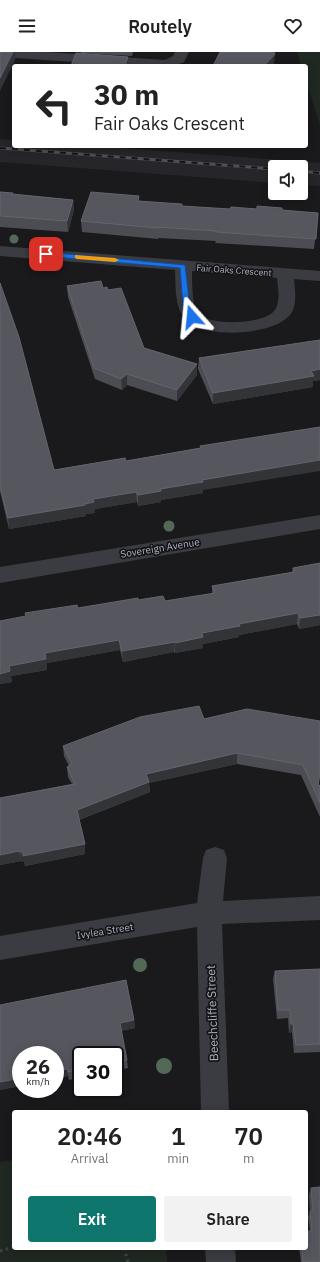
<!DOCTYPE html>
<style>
:root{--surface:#fff;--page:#f2f2f2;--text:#222;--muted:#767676;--accent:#0f766e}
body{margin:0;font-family:"IBM Plex Sans",sans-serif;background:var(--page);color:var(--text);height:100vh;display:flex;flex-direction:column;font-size:15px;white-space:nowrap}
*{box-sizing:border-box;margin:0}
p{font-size:13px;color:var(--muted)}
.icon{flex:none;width:22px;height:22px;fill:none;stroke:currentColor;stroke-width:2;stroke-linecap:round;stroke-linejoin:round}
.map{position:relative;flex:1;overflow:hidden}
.sheet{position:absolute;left:12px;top:1058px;width:296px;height:140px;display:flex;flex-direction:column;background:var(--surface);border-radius:4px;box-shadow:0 2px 10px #0003}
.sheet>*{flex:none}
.guide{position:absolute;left:12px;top:12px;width:296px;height:84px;border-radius:4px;box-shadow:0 2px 10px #0003;background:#fff;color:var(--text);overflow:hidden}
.controls{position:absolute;left:268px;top:108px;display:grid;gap:8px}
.controls a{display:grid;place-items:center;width:40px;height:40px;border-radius:4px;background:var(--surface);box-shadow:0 2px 10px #0003;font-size:20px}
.speed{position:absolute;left:12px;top:994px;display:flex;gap:8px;font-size:20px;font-weight:700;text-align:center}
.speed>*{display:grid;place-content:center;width:52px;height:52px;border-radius:50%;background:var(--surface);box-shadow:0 2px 10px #0003;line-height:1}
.speed small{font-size:10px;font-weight:400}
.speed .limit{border:2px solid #111;border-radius:6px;background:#fff;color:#111}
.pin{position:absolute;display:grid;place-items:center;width:34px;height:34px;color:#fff;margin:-17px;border-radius:8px;box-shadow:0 2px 6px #0006}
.me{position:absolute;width:44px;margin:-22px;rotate:342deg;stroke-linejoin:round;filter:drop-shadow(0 0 3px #0008)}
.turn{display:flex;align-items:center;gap:14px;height:84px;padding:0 16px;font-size:18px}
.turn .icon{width:52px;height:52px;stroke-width:2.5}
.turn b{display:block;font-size:28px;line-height:34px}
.eta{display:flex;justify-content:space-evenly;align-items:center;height:68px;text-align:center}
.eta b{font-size:24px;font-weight:600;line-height:28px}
.primary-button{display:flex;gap:8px;margin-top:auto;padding:8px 16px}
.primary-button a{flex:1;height:46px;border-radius:4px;background:var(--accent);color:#fff;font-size:16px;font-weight:600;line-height:46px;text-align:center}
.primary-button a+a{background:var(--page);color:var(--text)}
header{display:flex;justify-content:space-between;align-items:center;height:52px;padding:0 16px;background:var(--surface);font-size:18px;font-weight:600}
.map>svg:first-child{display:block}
.built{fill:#26262a}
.green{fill:#1f2821}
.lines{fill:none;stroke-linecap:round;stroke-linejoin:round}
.path{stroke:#414349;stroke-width:3;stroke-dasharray:2.5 3.5;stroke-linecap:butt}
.minor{fill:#3b3c42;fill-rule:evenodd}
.rail-casing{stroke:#4e5057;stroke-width:3}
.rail{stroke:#151518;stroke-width:2;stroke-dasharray:6;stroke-linecap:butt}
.tree{fill:#536856}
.wall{fill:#4b4d52}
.shaded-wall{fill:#333438}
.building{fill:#56575e;stroke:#63656c}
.route{fill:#1a73e8;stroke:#114b97}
.slow{fill:#f59e0b}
.labels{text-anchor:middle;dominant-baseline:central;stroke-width:3.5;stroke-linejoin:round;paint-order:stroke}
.far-street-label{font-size:9px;fill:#acb1bd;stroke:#151518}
.street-label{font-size:10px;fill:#acb1bd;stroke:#151518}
.near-street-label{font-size:12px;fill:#acb1bd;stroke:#151518}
</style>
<header><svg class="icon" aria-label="menu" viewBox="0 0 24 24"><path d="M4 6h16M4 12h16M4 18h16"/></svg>Routely<svg class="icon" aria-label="heart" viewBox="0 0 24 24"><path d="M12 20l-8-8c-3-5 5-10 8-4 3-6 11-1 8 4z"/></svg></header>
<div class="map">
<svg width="320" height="1210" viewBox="0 0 320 1210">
<rect width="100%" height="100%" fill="#1a1a1d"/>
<path class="built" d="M0 87 14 88V94H96L320 111V134L301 133V115H275V131L0 110Z"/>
<path class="green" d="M297 0H320V73L306 29V14H301Z
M14 1108V1196H166L167 1210H0V1110Z"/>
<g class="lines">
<path class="path" d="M124 1196 128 1210
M0 1199 14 1195"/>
<path class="minor" d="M0 0H46L165 8 173 4 175 0H189L184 10 174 14H135L0 5Z
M0 194 320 219V229L294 227C295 238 297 250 292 260 279 284 202 288 185 267 174 254 176 234 175 218L0 204ZM192 219 277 226C278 235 281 251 274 259 264 272 210 275 198 261 192 254 192 229 192 219Z
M320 463V477L0 531V515Z
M215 795 224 798 227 806 223 849 320 844V868L222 872 229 1060H201L197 875 0 908V884L197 851 203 806 206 798Z
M205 1196H235L236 1210H206Z"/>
<defs>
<path id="rail" d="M0 96 275 117
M301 119 320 121"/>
</defs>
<use href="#rail" class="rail-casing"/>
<use href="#rail" class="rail"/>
</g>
<g class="tree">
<circle cx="14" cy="187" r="4.5"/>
<circle cx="169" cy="474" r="5.5"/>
<circle cx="140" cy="913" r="7"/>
<circle cx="164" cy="1014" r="8"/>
</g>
<path class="wall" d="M81 0H133L132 4 81 1Z
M0 140 13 142 73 148 74 158 68 180 0 175Z
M139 149 182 154 230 157H257L318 161 314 197 215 191 216 189 158 186V187L82 180 81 169Z
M0 231 54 418 126 409 200 396V394L320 375 203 438V441L161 448V450L138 454 137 450 95 457V461L86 462V464L9 477 0 439Z
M67 234 103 236 144 296 197 312V323L177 349 127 333 122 338 95 327 68 245Z
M320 288V328L313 329V335L213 352 198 317 199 306Z
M320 511V573L299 577 297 572 239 583V585L203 592V596L175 601 174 600 123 610 120 598 47 611V618L11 624 12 630 0 632V569L78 556 138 548 165 549 212 542V534L292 520 293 516Z
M204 667 320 669 318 734 320 733V765L301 723 237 712 149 731 150 740 79 768 85 802 25 814 24 809 21 810V809L0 813V746L72 732 68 725 67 715 69 714 64 704 63 694Z
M320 917V1000L294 1001 292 980 289 981 288 966 277 967 273 927 275 919Z
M134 968 135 976 121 979 127 1008 128 1016 115 1019V1003H81V1025L69 1028 68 1024 0 1038Z
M311 1136 320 1210H301L299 1196H306L310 1179 308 1165 310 1160 309 1143Z"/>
<path class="shaded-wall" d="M13 0H15V8L0 39V26Z
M275 2 274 12 273 14H264Z
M128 5V14H125Z
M73 148 74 158 68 180 67 169Z
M197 312V323L177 349V338Z
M320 317V328L313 329V335L213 352V341L311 319Z
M127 322V333L122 338 121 327Z
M320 408V419L203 438V441L161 448V450L138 454V443L202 428Z
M136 440 137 450 95 457V461L86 462V464L9 477 8 466 85 452 93 447Z
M298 561 297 572 239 583V585L203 592V596L175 601V591L202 581 239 572Z
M320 563V573L299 577 300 566Z
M119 588 120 598 47 611V618L11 624 12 630 0 632V622L9 614 45 601Z
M175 590 174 600 123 610 122 599Z
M237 701V712L149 731 150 740 78 768 77 758 146 722Z
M85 792V802L25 814 24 809 21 810 20 800Z
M19 799 21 809 0 813V803Z
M134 968 135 976 120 979V971Z
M291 972H293L292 980 289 981Z
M67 1017 68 1024 55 1027V1019Z
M21 1026V1034L0 1038V1030Z"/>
<path class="building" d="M0 0H13L0 26Z
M220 0H274L275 2 264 14H213Z
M76 1 128 5 125 14H71Z
M0 140 13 141 12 142 73 148 67 169 0 164Z
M91 140 139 144 138 149 182 152V154L230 157 231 155 257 157V154L282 156V158L318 161 316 187 216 180V179L158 175V176L81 169Z
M101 229 103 236 107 235 108 238 121 236 144 296 197 312 177 338 127 322 121 327 94 316 67 234Z
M0 231 19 285 54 418 125 406 126 409 201 396 200 394 320 375V408L202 428 203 430 160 437 161 439 138 443 136 440 93 447 94 450 85 452V453L8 466 0 434Z
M320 288V317L311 319 314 324 213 341 199 306Z
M320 511V563L300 566 298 561 239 572 240 574 202 581 203 585 175 591V590L122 599 119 588 45 601 46 607 9 614 10 619 0 622V569L26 564 25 561 77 553 78 556 138 546V548L163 544 165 549 215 541 212 534 294 520 293 516Z
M199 654 204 667 247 657 320 669V721L318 734 320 733V751L303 713 237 701 146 722 149 730 77 758 85 792 23 804V800H20L19 799 0 803V746L75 732 67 715 72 712 63 694 140 665Z
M320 917V992L296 993 293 972H291L290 958H278L275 919Z
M126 928 134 968 120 971 127 1008 115 1011V1003H81V1017L68 1020 67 1017 55 1019V1003H21V1026L0 1030V953Z
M320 1135V1210H303L302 1196H306V1179H312L310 1159H313L311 1136Z"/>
<path class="route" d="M46 200 185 213 190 255 195 265 194 267H189L183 255 180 216 43 204V201Z"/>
<path class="slow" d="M75 203 115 206 119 208 115 210 77 207 75 206Z"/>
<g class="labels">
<g class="far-street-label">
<text transform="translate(234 218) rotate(4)">Fair Oaks Crescent</text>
</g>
<g class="street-label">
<text transform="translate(160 496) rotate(-9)">Sovereign Avenue</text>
<text transform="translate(105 879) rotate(-9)">Ivylea Street</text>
</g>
<g class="near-street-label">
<text transform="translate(212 961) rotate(-92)">Beechcliffe Street</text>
</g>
</g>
</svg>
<div class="controls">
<a><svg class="icon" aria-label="sound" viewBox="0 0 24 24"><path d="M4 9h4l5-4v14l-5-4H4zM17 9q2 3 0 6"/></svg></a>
</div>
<div class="speed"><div>26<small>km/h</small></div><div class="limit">30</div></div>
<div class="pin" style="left:46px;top:202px;background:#d93025"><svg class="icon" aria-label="arrive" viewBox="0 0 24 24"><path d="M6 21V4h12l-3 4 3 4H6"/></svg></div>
<svg class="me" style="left:192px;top:265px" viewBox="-20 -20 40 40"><path d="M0-17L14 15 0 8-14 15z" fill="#1a73e8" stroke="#fff" stroke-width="4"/></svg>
<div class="guide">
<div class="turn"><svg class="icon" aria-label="left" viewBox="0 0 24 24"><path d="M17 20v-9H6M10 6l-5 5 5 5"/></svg><div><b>30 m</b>Fair Oaks Crescent</div></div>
</div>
<section class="sheet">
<div class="eta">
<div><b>20:46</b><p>Arrival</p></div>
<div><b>1</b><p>min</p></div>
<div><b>70</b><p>m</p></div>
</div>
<div class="primary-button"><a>Exit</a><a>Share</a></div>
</section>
</div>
